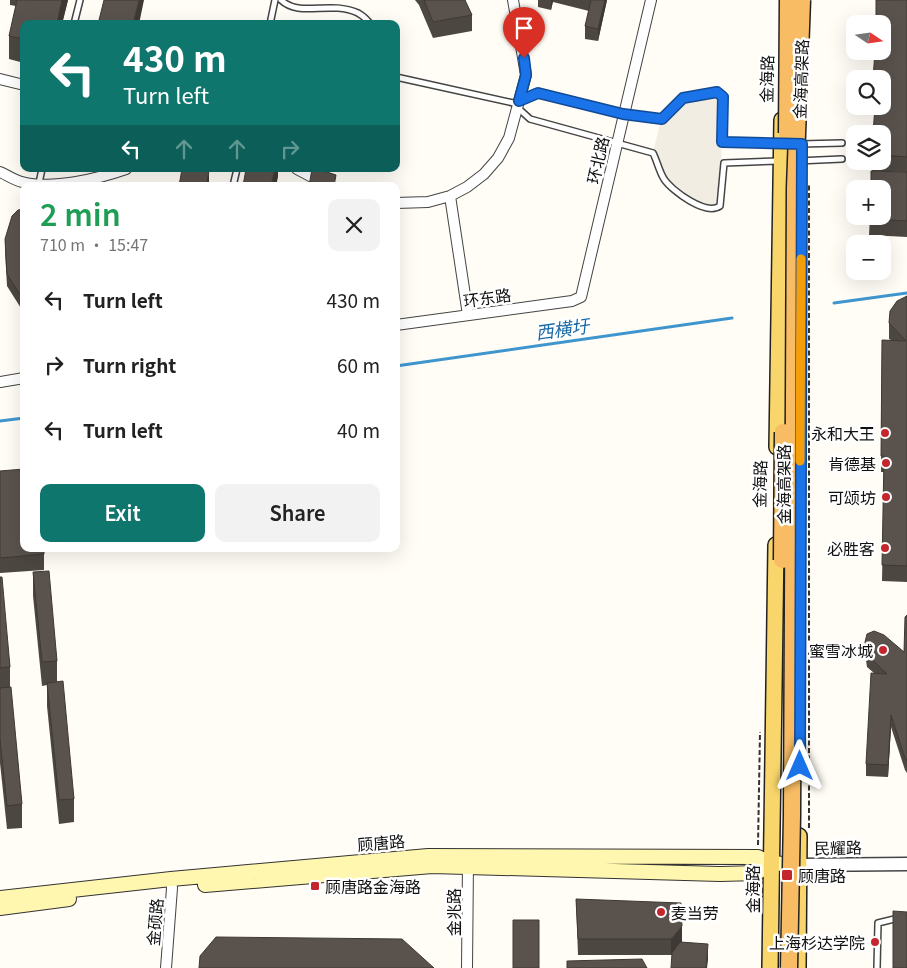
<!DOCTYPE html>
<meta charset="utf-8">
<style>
:root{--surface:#fff;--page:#f2f2f2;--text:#222;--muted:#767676;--accent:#0f766e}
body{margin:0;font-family:Georgia,"Noto Sans SC",serif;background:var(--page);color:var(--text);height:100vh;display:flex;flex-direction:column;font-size:19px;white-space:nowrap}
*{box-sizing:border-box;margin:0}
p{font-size:16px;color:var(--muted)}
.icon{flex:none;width:28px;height:28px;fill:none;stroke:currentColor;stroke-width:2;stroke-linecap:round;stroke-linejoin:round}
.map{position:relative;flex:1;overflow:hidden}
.sheet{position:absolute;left:20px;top:182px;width:380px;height:370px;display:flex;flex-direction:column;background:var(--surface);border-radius:10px;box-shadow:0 5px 20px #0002}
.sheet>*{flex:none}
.hud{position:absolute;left:20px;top:20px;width:380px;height:152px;border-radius:10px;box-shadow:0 5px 20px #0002;background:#0f766e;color:#fff;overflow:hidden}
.needle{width:32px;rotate:103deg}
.controls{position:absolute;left:846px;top:15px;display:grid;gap:10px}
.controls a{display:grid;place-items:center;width:45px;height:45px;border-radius:10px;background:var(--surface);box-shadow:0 5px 20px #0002;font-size:25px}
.pin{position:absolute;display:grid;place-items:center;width:42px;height:42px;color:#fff;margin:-51px -21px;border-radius:50% 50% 50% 0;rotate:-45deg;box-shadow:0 0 5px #0007}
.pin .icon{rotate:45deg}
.me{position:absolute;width:55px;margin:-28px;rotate:0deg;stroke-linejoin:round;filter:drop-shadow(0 0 4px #0008)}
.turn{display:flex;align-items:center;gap:18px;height:105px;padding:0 20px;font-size:22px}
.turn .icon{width:65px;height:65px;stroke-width:2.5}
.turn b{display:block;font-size:35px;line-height:42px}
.lanes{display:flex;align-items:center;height:48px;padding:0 20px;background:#0003;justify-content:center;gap:25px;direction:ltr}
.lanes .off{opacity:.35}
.round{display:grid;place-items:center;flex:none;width:52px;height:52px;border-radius:10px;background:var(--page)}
.headline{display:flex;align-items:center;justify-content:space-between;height:85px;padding:0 20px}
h1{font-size:30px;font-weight:600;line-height:38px;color:#1e9e55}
.action{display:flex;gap:10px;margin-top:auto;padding:10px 20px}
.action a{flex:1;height:58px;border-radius:10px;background:var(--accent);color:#fff;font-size:20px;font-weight:600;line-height:58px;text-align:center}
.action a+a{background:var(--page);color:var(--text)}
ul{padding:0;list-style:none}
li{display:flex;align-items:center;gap:15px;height:65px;padding:0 20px}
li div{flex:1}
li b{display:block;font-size:19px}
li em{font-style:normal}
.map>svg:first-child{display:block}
.plaza{fill:#f1ede2}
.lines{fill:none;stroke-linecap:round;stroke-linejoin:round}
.stream{stroke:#3f96cf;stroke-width:3}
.service-casing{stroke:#444;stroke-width:8}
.minor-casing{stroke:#444;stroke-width:12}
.tertiary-casing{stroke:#444;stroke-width:15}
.secondary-casing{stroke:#333;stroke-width:16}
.primary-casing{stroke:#222;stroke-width:18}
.path{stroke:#333;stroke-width:2;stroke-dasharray:5 2.5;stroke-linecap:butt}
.service{stroke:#fff;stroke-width:5}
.minor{stroke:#fff;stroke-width:10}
.tertiary{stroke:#fff;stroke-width:12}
.secondary{stroke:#fff6b0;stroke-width:14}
.primary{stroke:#f9d66b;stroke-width:15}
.trunk-bridge-casing{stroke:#222;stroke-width:19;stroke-linecap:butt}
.trunk-bridge{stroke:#f7bc64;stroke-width:16}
.wall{fill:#4d4742}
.shaded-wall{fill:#3f3936}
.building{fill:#5a524d;stroke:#3f3936}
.route-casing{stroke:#114b97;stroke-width:12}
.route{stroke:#1a73e8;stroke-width:9}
.slow{stroke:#f59e0b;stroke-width:9}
.poi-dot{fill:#c4262e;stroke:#fff;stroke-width:2}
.labels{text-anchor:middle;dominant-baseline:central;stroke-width:5;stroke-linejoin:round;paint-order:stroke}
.street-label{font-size:16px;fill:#111;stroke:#fff}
.poi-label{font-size:16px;fill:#111;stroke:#fff;text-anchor:end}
.water-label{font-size:18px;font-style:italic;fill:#1768a6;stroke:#fff}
</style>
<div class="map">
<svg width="907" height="968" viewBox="0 0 907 968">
<rect width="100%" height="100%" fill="#fffdf5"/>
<path class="plaza" d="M709 92 723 97 720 206 715 210 679 195 664 179 653 153 661 119 683 99Z"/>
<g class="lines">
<path class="stream" d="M834 303 907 293
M396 366 732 318
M0 421 24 418"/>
<defs>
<path id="service" d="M281 0C300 18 329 0 358 13 363 16 367 19 370 24
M74 24 80 0
M270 24 275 0
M396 77 518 104
M521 100 538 93 623 113 661 119 683 99 717 92 723 97 722 141 779 143
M518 108 530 119 653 153C657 161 659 171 664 179 672 191 706 216 720 206L724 163 779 161
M800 144 842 143
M797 161 842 159
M39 183 42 169
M233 186 237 169
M877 968 878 923 907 916"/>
<path id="minor" d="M0 79 24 85
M297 169 329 186
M0 172C7 175 14 180 22 182 53 190 97 179 126 169
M450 196 468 315
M396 203 428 202 450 196 467 187 484 174 498 158 509 138 526 75 513 0
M396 325 572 301 581 297 651 0
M0 382 24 378
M166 968 172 888 171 879
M467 968 468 862"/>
<path id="tertiary" d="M799 865 907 864"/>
<path id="secondary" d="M205 885 432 866 720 874 757 873 770 863
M0 898 171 879 428 856 758 857 770 863 799 865
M0 908 69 899"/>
<path id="primary" d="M777 447 782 120
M770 968 776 545
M798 968 799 836"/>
</defs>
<use href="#service" class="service-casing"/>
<use href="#minor" class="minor-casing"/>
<use href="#tertiary" class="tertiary-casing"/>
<use href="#secondary" class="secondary-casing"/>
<use href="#primary" class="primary-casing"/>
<path class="path" d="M809 828V185
M758 845 760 732"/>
<use href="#service" class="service"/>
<use href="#minor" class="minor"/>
<use href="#tertiary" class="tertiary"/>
<use href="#secondary" class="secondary"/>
<use href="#primary" class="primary"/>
<defs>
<path id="trunk-bridge" d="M787 133 788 0
M782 560 783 432
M789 968 792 816 795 188 802 0"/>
</defs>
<use href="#trunk-bridge" class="trunk-bridge-casing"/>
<use href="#trunk-bridge" class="trunk-bridge"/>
</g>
<path class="wall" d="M10 0H68L62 24H24V63L9 59V36L16 6 10 5Z
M415 0H465L472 15V31L433 38 419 5Z
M538 0H607L598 41 585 39V26L589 11 553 2 551 10 538 7Z
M907 0V172L872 171V161H882V106Z
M907 172V237L869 235 870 216Z
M24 209V313L7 286 5 251V239Z
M907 296V582L882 581 884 472H881L882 340H891L889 339V323Z
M0 471 44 554V570L0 573Z
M33 572 57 661V682L74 799V822L59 824 47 706V685L42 686 33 596Z
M0 577 10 667V687L22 804V828L7 829 0 763Z
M907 615V773L905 770 891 727 888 777 866 776V764L874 673 867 667 865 654V642L904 652Z
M576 899 682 942 708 960 671 955H578Z"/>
<path class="shaded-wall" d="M62 0H68L62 24H57Z
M139 0H144L139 24H133Z
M551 0H553L551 10Z
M605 0H607L598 41V29Z
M275 169H278V177L276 186H271Z
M209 171V186H206Z
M891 715V727L888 777V765Z
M682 926V942L671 955V939Z
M708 944V960L707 968H706Z"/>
<path class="building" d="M17 0H62L57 24H24V39L9 36Z
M104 0H139L133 24H98Z
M424 0H465L472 15 433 22Z
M591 0H605L598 29 585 26Z
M876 0H907V157L882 155V134H873L875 106H882V79H873L875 51H882V24H876Z
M182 169H196L209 171 206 186H179Z
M246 169H275L271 186H243Z
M312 169H318L336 175 334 186H309Z
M871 171 907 172V221L869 219 870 216H882V189H871Z
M24 209V301L7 274 5 239 12 216 18 210Z
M907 296V566L882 565 884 456H881L882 340 906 341 889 323 890 311 897 301Z
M24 469V549H44V554L1 558 0 557V471Z
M49 571 57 661 42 662 33 572Z
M0 577H2L10 667 0 668Z
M907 615V761L905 758 891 715 888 765 866 764 871 673 887 674 867 655 865 642 867 634 874 631 884 635 904 652 905 617Z
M63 681 74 799 59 800 47 683Z
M11 687 22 804 7 806 0 739V688Z
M576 899 681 903 682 926 671 939H578Z
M893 911 907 912V968H893Z
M513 920H539V968H513Z
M216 937 402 939 434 968H199L200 956Z
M680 942 708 944 706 968H671L672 953Z
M642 959 647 968H567V961Z"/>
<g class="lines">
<defs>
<path id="route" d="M524 58 526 75 519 101 538 93 623 114 662 119 683 98 717 92 723 97 722 142 802 144 800 766"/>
</defs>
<use href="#route" class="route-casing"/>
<use href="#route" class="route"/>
<path class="slow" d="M800 461 801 259"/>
</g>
<g class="poi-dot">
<circle cx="885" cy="433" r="5"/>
<circle cx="886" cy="463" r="5"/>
<circle cx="886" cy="497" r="5"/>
<circle cx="885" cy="548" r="5"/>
<circle cx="883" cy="650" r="5"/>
<rect x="781" y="869" width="12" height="12" rx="2.5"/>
<rect x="310" y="881" width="10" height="10" rx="2.5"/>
<circle cx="661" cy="912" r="5"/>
<circle cx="875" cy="942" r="5"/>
</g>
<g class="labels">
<g class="street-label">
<text transform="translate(766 79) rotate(-89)">金海路</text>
<text transform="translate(800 79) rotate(-88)">金海高架路</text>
<text transform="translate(597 160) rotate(-77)">环北路</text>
<text transform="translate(487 297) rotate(-8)">环东路</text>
<text transform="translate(759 484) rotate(-89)">金海路</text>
<text transform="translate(783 484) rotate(-90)">金海高架路</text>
<text transform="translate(381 842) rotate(-5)">顾唐路</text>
<text transform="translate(838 847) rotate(-1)">民耀路</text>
<text transform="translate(752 889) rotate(-90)">金海路</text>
<text transform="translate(453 912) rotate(-90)">金兆路</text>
<text transform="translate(154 922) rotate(-85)">金硕路</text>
</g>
<g class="poi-label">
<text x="875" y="433">永和大王</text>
<text x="876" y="463">肯德基</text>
<text x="876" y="497">可颂坊</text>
<text x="875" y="548">必胜客</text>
<text x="873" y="650">蜜雪冰城</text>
<text x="798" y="875" text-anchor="start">顾唐路</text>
<text x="325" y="886" text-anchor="start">顾唐路金海路</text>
<text x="671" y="912" text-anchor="start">麦当劳</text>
<text x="865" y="942">上海杉达学院</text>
</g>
<g class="water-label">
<text transform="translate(562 328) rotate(-8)">西横圩</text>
</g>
</g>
</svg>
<div class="controls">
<a><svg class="needle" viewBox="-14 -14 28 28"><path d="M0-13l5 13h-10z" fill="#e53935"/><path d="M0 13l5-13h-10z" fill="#767676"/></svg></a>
<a><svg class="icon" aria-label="search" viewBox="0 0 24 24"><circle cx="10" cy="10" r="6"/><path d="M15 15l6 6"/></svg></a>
<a><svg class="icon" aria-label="layers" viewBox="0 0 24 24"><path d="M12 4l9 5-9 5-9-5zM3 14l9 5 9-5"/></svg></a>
<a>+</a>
<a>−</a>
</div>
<div class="pin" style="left:524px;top:58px;background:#d93025"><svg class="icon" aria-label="arrive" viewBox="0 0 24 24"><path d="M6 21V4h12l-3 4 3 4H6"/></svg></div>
<svg class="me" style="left:800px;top:766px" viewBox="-20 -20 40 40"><path d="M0-17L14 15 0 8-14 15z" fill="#1a73e8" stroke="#fff" stroke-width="4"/></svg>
<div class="hud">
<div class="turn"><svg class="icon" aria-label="left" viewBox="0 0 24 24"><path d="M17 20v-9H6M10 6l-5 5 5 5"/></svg><div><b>430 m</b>Turn left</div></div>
<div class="lanes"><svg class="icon" aria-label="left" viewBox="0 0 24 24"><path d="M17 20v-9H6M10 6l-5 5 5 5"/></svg><svg class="icon off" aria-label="ahead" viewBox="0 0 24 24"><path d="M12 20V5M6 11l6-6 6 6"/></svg><svg class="icon off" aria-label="ahead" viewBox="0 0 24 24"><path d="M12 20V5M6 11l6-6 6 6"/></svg><svg class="icon off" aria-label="right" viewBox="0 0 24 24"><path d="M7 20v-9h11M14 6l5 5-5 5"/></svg></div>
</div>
<section class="sheet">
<div class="headline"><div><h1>2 min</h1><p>710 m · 15:47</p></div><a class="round"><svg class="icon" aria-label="close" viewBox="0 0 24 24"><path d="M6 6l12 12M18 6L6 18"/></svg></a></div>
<ul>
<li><svg class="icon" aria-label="left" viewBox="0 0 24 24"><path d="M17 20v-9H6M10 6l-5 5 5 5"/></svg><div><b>Turn left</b></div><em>430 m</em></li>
<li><svg class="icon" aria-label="right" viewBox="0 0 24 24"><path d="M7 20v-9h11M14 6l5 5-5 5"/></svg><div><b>Turn right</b></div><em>60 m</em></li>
<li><svg class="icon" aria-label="left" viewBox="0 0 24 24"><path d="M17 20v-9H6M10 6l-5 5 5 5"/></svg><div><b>Turn left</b></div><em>40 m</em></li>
</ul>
<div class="action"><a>Exit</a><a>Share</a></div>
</section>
</div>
